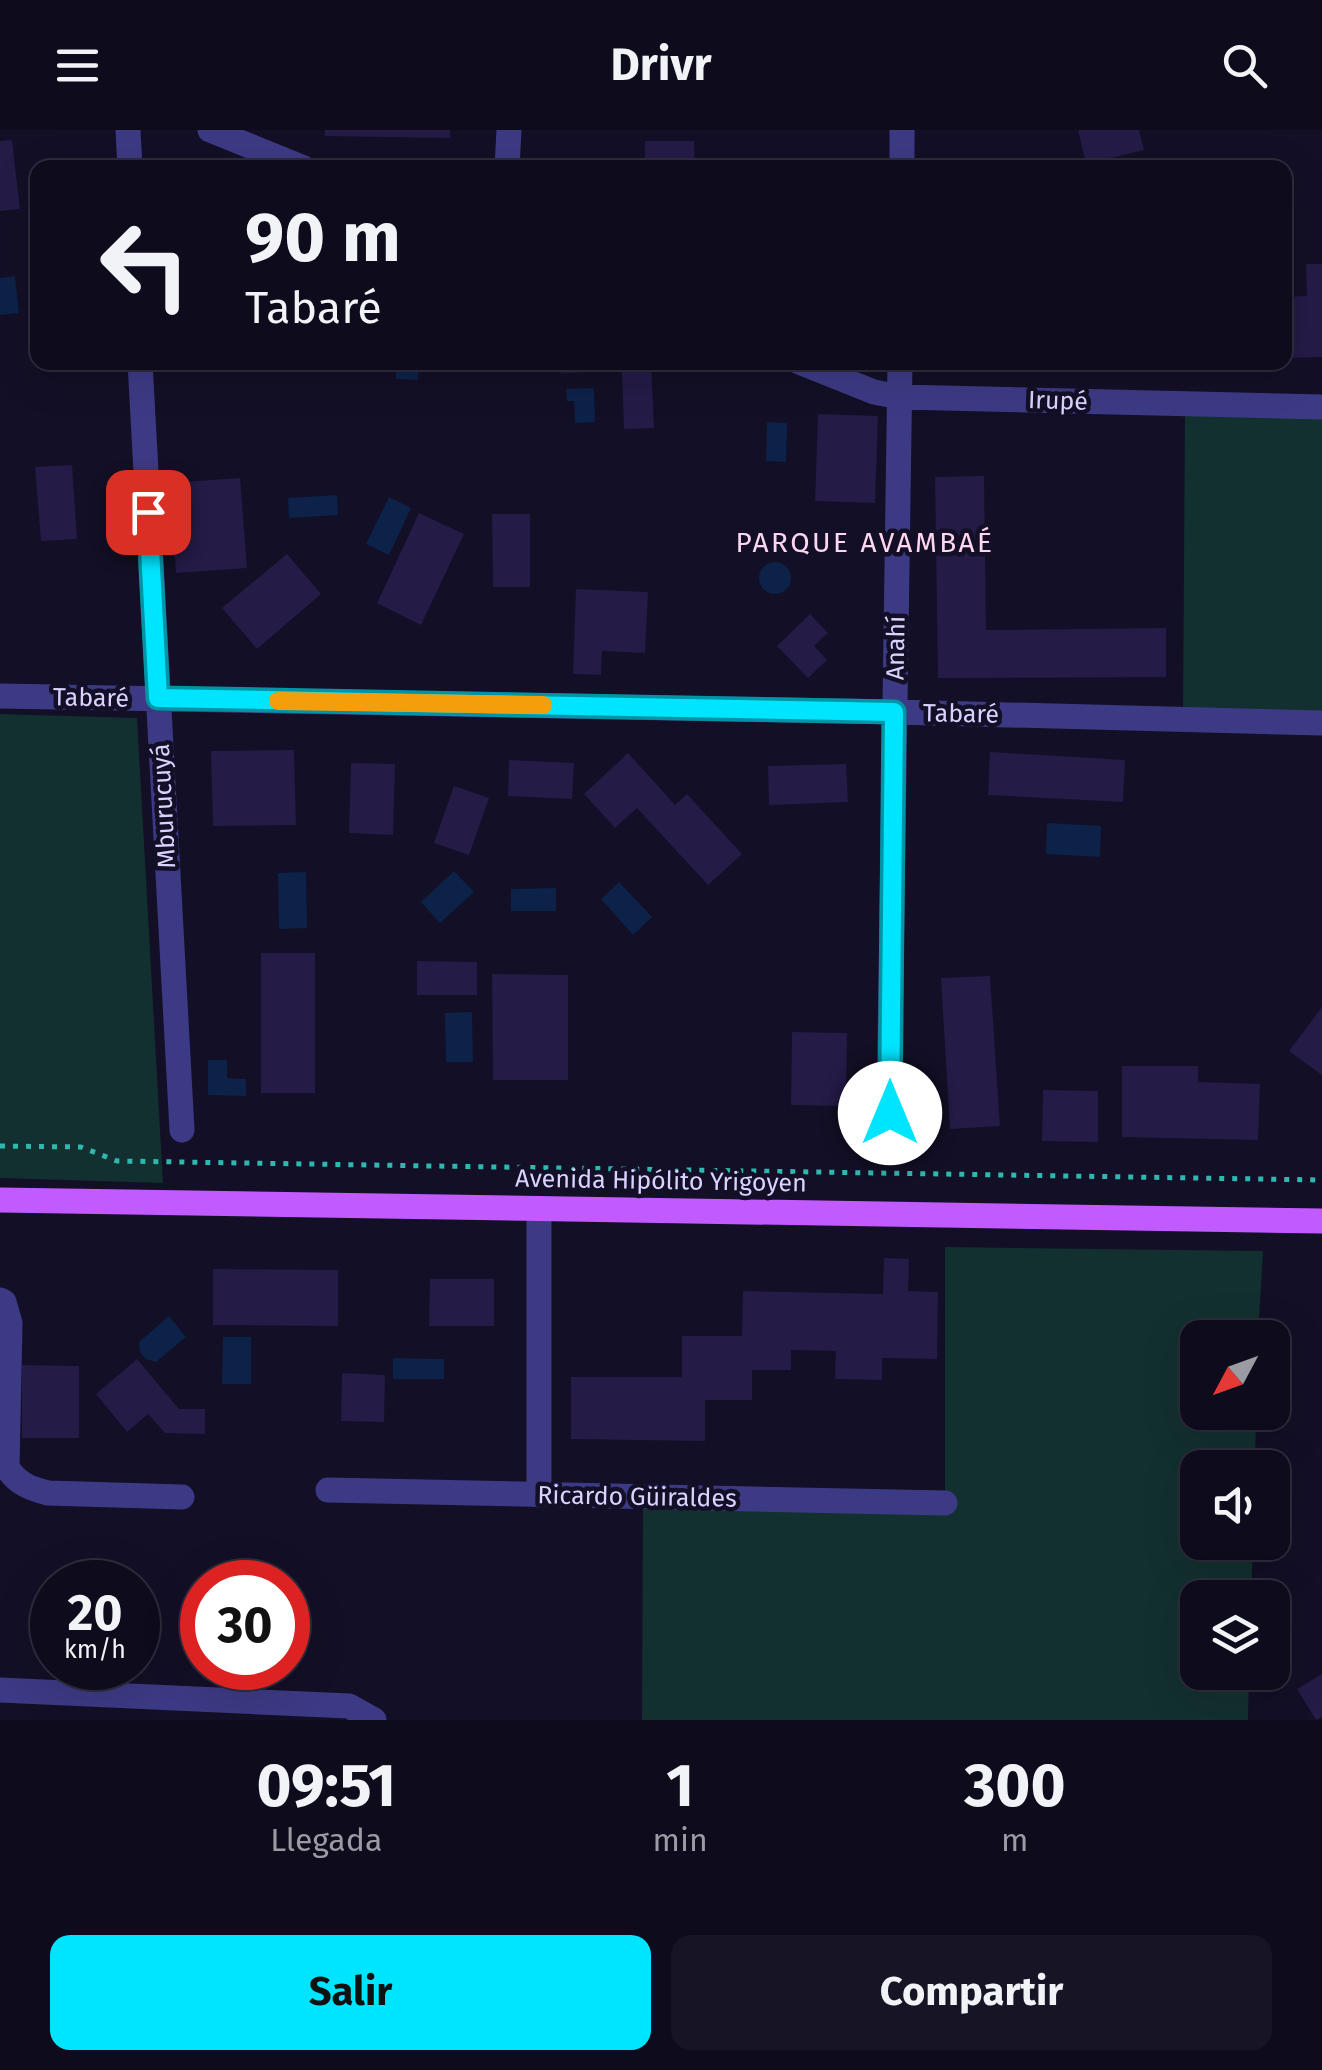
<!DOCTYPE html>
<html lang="es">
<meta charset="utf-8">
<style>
:root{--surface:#0e0b1c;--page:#171425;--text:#f1f3f6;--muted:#9b9ba3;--line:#2e2b3b;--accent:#00e5ff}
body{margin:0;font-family:"Fira Sans",sans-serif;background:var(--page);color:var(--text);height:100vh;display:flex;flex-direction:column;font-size:38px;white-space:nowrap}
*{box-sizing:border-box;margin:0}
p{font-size:32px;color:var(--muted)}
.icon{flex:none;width:55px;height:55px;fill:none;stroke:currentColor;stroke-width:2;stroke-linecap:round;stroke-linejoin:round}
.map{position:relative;height:1590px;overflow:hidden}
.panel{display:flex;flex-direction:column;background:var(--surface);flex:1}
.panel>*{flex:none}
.top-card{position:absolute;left:30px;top:30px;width:1262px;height:210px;border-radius:20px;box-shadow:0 10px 40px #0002,0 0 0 2px var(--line);background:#0e0b1c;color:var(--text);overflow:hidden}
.needle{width:65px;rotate:229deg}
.buttons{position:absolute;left:1180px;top:1190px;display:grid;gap:20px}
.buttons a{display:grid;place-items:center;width:110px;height:110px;border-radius:20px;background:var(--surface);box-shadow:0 10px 40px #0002,0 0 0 2px var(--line);font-size:50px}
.speed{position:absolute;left:30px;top:1430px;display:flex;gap:20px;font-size:50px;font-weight:700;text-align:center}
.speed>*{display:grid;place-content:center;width:130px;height:130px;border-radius:50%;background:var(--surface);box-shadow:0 10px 40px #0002,0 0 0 2px var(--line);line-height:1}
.speed small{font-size:25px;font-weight:400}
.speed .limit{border:15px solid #d22;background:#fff;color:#111}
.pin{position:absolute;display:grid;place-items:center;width:85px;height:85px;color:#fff;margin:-42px;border-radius:20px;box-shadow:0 5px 15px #0006}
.me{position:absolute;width:110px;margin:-55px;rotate:0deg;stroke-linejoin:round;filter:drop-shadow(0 0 8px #0008)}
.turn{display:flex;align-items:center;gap:35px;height:210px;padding:0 50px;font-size:45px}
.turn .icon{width:130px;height:130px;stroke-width:2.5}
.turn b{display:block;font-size:70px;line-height:85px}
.eta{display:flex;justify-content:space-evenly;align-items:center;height:170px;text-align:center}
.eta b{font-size:60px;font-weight:700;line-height:70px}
.primary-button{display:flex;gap:20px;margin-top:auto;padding:20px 50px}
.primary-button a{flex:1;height:115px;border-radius:20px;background:var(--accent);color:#111;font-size:40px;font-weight:700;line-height:115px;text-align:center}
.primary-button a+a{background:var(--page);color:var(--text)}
header{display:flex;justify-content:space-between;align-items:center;height:130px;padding:0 50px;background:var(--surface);font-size:45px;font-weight:700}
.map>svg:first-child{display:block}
.green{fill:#12302f}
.water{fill:#0c2248}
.building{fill:#241b47}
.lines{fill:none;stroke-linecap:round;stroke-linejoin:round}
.path{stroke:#2fb8b0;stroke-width:5;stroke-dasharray:5 8;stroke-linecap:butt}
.minor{stroke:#3d3a85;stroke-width:25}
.major{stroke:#c25bff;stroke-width:25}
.route-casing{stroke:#0095a6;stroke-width:25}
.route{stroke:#00e5ff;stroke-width:18}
.slow{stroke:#f59e0b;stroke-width:18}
.labels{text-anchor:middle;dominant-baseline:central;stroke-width:9;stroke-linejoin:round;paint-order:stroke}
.street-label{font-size:25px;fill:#d9d4ff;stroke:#130f26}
.neighbourhood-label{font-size:28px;letter-spacing:2.5px;fill:#ffd6f0;stroke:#130f26}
</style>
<header><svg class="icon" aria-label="menu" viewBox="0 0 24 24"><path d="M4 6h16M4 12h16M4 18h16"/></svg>Drivr<svg class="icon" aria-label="search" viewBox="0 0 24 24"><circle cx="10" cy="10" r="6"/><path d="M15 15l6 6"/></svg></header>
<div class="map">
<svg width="1322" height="1590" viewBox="0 0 1322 1590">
<rect width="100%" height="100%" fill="#130f26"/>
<path class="green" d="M1185 286H1322V584L1183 581Z
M0 584 137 588 163 1053 0 1048Z
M945 1117 1263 1121 1258 1207 1198 1208V1282L1256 1283 1255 1337 1198 1338V1412L1253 1413 1251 1467 1198 1468V1542L1249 1543 1248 1590H642L643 1367 945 1373Z"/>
<path class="water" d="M15 146 19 183 0 185V148Z
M396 233H418V250L396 249Z
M594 258 595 292 575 293 574 271H567L566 259Z
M767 292 787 293 786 332 766 331Z
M337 365 338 385 289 388 288 368Z
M389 367 411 378 389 425 366 414Z
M759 448a16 16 0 1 1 32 0a16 16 0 1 1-32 0Z
M1047 693 1101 696 1100 727 1046 724Z
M454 741 474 762 440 793 421 772Z
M306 742 307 798 279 799 278 743Z
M619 752 652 787 633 805 601 769Z
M556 758V781H511V759Z
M472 882 473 932H446L445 883Z
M208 930H227V948L246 949V966L208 965Z
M169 1186 186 1207 156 1232C143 1229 139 1225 139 1212Z
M223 1207H251V1254H222Z
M393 1228 444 1229V1249H393Z"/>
<path class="building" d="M325 0H450V8L325 6Z
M1078 0H1139L1144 20 1086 34Z
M12 10 20 79 0 81V11Z
M645 11H694L695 38H645Z
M1306 134H1322V227L1285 228V167L1307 166Z
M560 232H651L654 298 624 299 622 241 560 243Z
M818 284 878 286 875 373 815 371Z
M72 335 77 409 41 411 35 337Z
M984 346 986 500 1166 498V547L938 548 935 347Z
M240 348 247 438 176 443 170 353Z
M419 383 464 404 421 495 377 473Z
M492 384H530V457H493Z
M287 424 321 464 257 519 222 478Z
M576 459 648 462 645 523 602 521 601 545 573 544Z
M810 484 828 503 814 516 827 530 808 548 777 516Z
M294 620 296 695 213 696 211 621Z
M990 622 1125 630 1123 672 988 665Z
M628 623 675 675 687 664 742 724 708 755 637 678 615 698 584 664Z
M509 630 574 633 572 669 508 666Z
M351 633 395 634 393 705 349 703Z
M846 634 848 672 769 675 768 636Z
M454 656 489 668 469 725 434 713Z
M261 823H315V963H261Z
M417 831 477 832V865H417Z
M492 844 568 845V950H493Z
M990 846 1000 996 950 999 941 848Z
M1322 877V945L1289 921Z
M792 902 847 903 846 976 791 975Z
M1122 936H1198V952L1260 954 1258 1010 1122 1007Z
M1043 960 1098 961V1012L1042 1011Z
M884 1128 909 1129 908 1161 938 1162 937 1229 882 1228V1250L835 1249 836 1221 791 1220V1240H752V1270H705V1311L571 1309V1247H682V1206H742L743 1161 883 1164Z
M213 1139 338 1140V1196L213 1195Z
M430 1149H494V1196H429Z
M137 1229 179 1279H205V1304L165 1303 148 1284 127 1302 96 1264Z
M22 1235 79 1236V1308H22Z
M342 1243 385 1245 384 1292 341 1291Z
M1322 1544V1587L1316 1590 1297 1559Z"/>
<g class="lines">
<path class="path" d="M0 1016 81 1017 117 1031 1322 1050"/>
<path class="minor" d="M128 0 130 38
M210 0 304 38
M507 38 509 0
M902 38V0
M140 232 182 1000
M799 232 874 262 900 267 1322 277
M0 566 895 582 1322 593
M889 983 900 232
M539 1080V1365
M0 1170 4 1172 10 1193 7 1337C16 1353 31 1359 48 1363L182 1367
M328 1360 945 1373
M0 1560 349 1576 374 1590"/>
<path class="major" d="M0 1070 1322 1091"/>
</g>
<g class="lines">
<defs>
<path id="route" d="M148 382 158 568 894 582 890 983"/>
</defs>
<use href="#route" class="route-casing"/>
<use href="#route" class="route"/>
<path class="slow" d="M278 571 543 575"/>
</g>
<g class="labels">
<g class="street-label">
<text transform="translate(1058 271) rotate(2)">Irupé</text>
<text transform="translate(896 518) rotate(-89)">Anahí</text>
<text transform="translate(91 568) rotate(1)">Tabaré</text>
<text transform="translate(961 584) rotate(1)">Tabaré</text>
<text transform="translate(164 676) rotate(-93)">Mburucuyá</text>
<text transform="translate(661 1051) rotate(1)">Avenida Hipólito Yrigoyen</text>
<text transform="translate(637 1367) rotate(1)">Ricardo Güiraldes</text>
</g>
<g class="neighbourhood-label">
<text x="865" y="412">PARQUE AVAMBAÉ</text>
</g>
</g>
</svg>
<div class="buttons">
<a><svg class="needle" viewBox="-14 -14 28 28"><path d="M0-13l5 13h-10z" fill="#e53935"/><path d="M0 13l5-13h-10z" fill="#9b9ba3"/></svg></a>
<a><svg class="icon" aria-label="sound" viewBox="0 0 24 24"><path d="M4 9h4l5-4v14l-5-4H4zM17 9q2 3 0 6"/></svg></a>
<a><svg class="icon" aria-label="layers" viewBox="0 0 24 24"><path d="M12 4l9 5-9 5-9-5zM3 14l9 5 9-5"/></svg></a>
</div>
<div class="speed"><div>20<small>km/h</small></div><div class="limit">30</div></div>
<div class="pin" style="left:148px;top:382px;background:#d93025"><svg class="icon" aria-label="arrive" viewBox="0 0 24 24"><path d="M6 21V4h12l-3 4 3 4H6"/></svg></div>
<svg class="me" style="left:890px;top:983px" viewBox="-20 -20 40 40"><circle r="19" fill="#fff"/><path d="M0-13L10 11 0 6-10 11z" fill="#00e5ff"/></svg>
<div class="top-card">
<div class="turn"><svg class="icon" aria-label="left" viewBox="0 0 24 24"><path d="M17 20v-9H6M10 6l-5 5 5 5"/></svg><div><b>90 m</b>Tabaré</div></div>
</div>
</div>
<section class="panel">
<div class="eta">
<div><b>09:51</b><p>Llegada</p></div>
<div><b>1</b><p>min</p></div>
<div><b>300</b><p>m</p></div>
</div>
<div class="primary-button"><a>Salir</a><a>Compartir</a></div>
</section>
